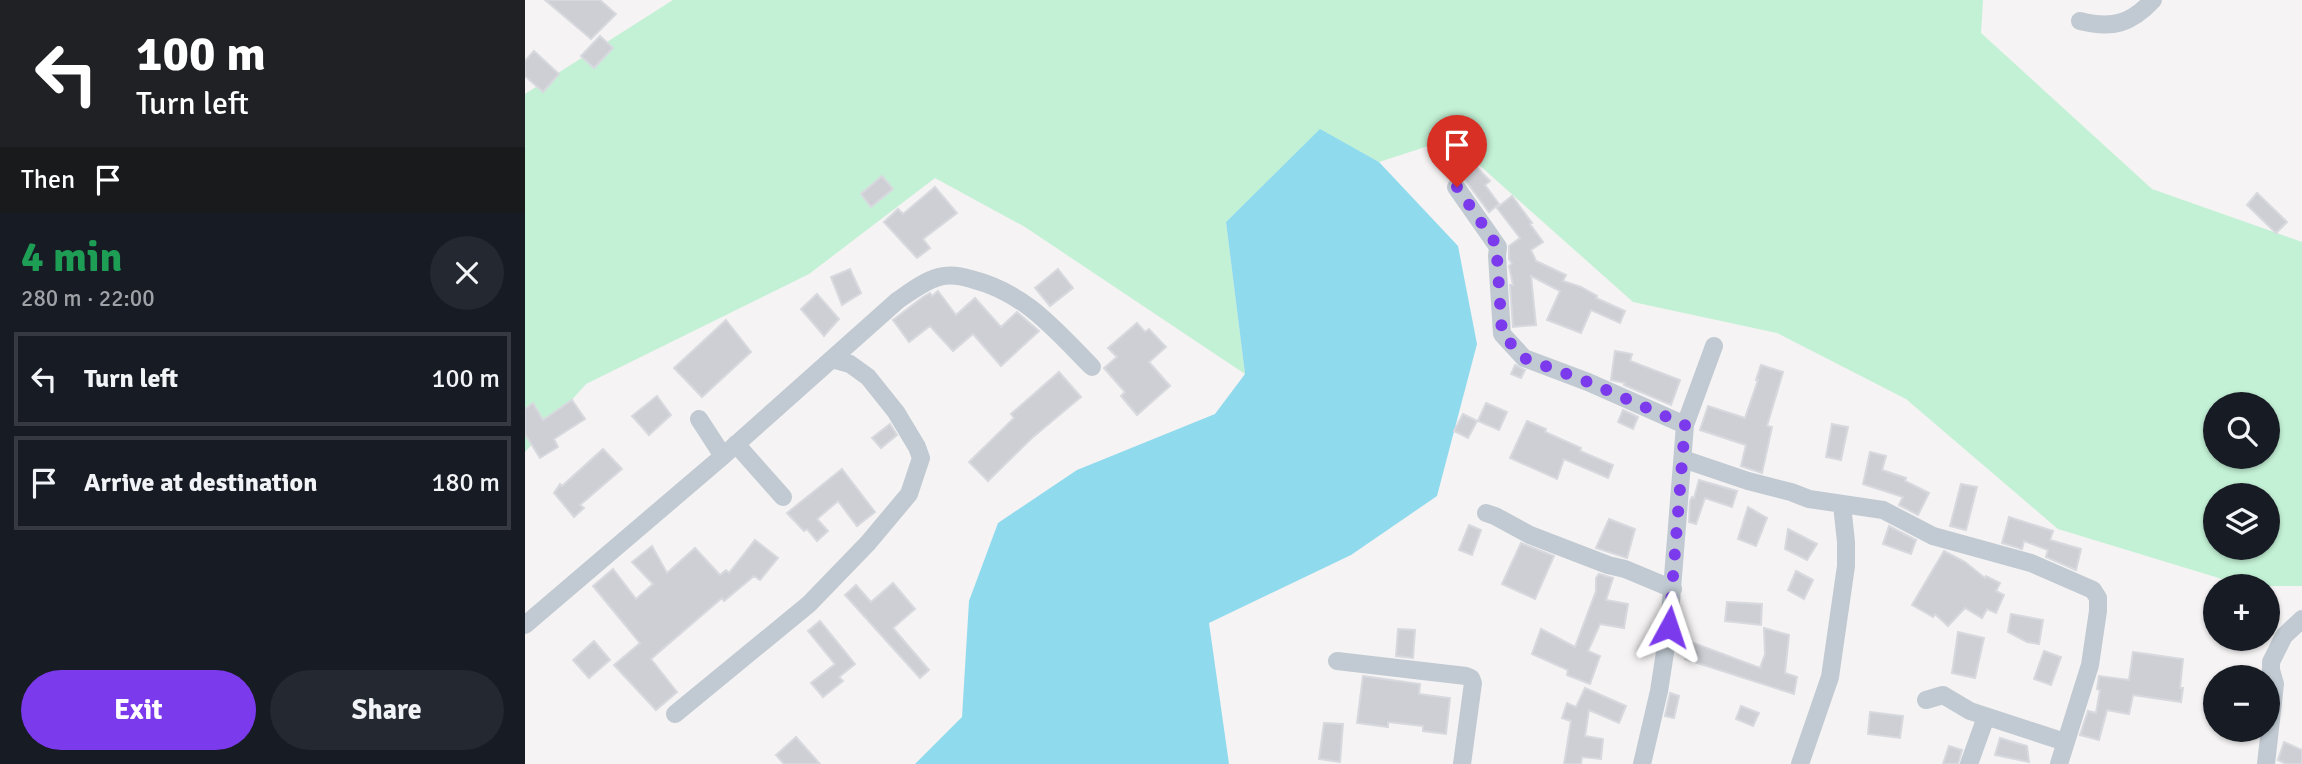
<!DOCTYPE html>
<meta charset="utf-8">
<style>
:root{--surface:#171b24;--page:#242831;--text:#f1f3f6;--muted:#9ea1a6;--line:#363941;--accent:#7c3aed}
body{margin:0;font-family:Signika,sans-serif;background:var(--page);color:var(--text);height:100vh;display:flex;flex-direction:column;font-size:26px;white-space:nowrap}
*{box-sizing:border-box;margin:0}
p{font-size:23px;color:var(--muted)}
.icon{flex:none;width:38px;height:38px;fill:none;stroke:currentColor;stroke-width:2;stroke-linecap:round;stroke-linejoin:round}
.map{position:relative;flex:1;overflow:hidden}
.side{display:flex;flex-direction:column;background:var(--surface);width:525px}
.side>*{flex:none}
.banner{background:#202124;color:#fff;overflow:hidden}
.buttons{position:absolute;left:1678px;top:392px;display:grid;gap:14px}
.buttons a{display:grid;place-items:center;width:77px;height:77px;border-radius:50%;background:var(--surface);box-shadow:0 2px 5px #0004;font-size:35px}
.pin{position:absolute;display:grid;place-items:center;width:60px;height:60px;color:#fff;margin:-72px -30px;border-radius:50% 50% 50% 0;rotate:-45deg;box-shadow:0 0 7px #0007}
.pin .icon{rotate:45deg}
.me{position:absolute;width:77px;margin:-38px;rotate:5deg;stroke-linejoin:round;filter:drop-shadow(0 0 5px #0008)}
.turn{display:flex;align-items:center;gap:24px;height:147px;padding:0 21px;font-size:32px}
.turn .icon{width:91px;height:91px;stroke-width:2.5}
.turn b{display:block;font-size:49px;line-height:60px}
.then{display:flex;align-items:center;height:66px;padding:0 21px;background:#0003;gap:14px;font-size:26px}
.round{display:grid;place-items:center;flex:none;width:74px;height:74px;border-radius:37px;background:var(--page)}
.summary{display:flex;align-items:center;justify-content:space-between;height:119px;padding:0 21px}
h1{font-size:42px;font-weight:700;line-height:52px;color:#1e9e55}
.button{display:flex;gap:14px;margin-top:auto;padding:14px 21px}
.button a{flex:1;height:80px;border-radius:42px;background:var(--accent);color:#fff;font-size:28px;font-weight:700;line-height:80px;text-align:center}
.button a+a{background:var(--page);color:var(--text)}
ul{padding:0;list-style:none}
li{display:flex;align-items:center;gap:21px;height:94px;margin:0 14px 10px;padding:0 7px;border:4px solid var(--line);border-radius:0px}
li div{flex:1}
li b{display:block;font-size:26px}
li em{font-style:normal}
main{display:flex;flex:1;min-height:0}
.map>svg:first-child{display:block}
.green{fill:#c3f1d5;fill-rule:evenodd}
.water{fill:#90daee}
.building{fill:#cdcfd5;stroke:#d7d9de;stroke-width:2}
.lines{fill:none;stroke-linecap:round;stroke-linejoin:round}
.minor{stroke:#c1cad2;stroke-width:18}
.route{stroke:#7c3aed;stroke-width:12;stroke-dasharray:0 21.6}
</style>
<main>
<section class="side">
<div class="banner">
<div class="turn"><svg class="icon" aria-label="left" viewBox="0 0 24 24"><path d="M17 20v-9H6M10 6l-5 5 5 5"/></svg><div><b>100 m</b>Turn left</div></div>
<div class="then">Then<svg class="icon" aria-label="arrive" viewBox="0 0 24 24"><path d="M6 21V4h12l-3 4 3 4H6"/></svg></div>
</div>
<div class="summary"><div><h1>4 min</h1><p>280 m · 22:00</p></div><a class="round"><svg class="icon" aria-label="close" viewBox="0 0 24 24"><path d="M6 6l12 12M18 6L6 18"/></svg></a></div>
<ul>
<li><svg class="icon" aria-label="left" viewBox="0 0 24 24"><path d="M17 20v-9H6M10 6l-5 5 5 5"/></svg><div><b>Turn left</b></div><em>100 m</em></li>
<li><svg class="icon" aria-label="arrive" viewBox="0 0 24 24"><path d="M6 21V4h12l-3 4 3 4H6"/></svg><div><b>Arrive at destination</b></div><em>180 m</em></li>
</ul>
<div class="button"><a>Exit</a><a>Share</a></div>
</section>
<div class="map">
<svg width="1777" height="764" viewBox="0 0 1777 764">
<rect width="100%" height="100%" fill="#f5f3f3"/>
<path class="green" d="M148 0H1458L1456 33 1627 189 1777 242V586H1720L1533 529 1381 399 1252 333 1108 302 925 139 854 162 795 130 701 222 720 374 500 227 410 178 284 274 61 384 0 452V94ZM1690 404H1743V457H1690ZM1690 495H1743V548H1690Z"/>
<path class="water" d="M795 129 854 162 933 246 952 344 912 496 826 555 684 623 704 764H390L437 717 444 601 473 523 552 470 690 414 720 374 701 222Z"/>
<path class="building" d="M20 0H75L91 14 66 39Z
M75 36 88 48 69 68 56 56Z
M9 51 34 74 18 92 0 76V61Z
M931 146 965 181 960 185 974 204 964 212 940 180 935 176H928L914 161Z
M357 176 368 189 346 207 336 194Z
M410 187 432 213 398 239 405 248 392 258 359 222 373 209 378 214Z
M1732 193 1762 222 1751 233 1722 205Z
M987 196 1007 223 1005 224 1018 242 1006 250 1011 261 1041 275 1038 281 1056 287 1072 296 1071 298 1100 311 1095 323 1066 310 1056 333 1022 320 1035 291 1006 276 1011 325 988 327 985 285H988L984 266 987 264 984 259V246L995 238 972 208Z
M325 269 336 293 317 305 306 277Z
M533 269 548 288 525 306 510 288Z
M413 291 431 315 450 298 476 327 492 312 514 331 476 366 448 334 428 351 405 326 384 342 368 320 398 297 405 293 407 296Z
M292 294 314 319 299 336 276 309Z
M201 320 226 352 177 397 149 368Z
M612 323 620 332 624 329 641 347 624 362 645 386 612 415 596 396 600 392 579 368 592 357 583 348Z
M1090 351 1107 354 1105 361 1155 380 1146 405 1099 385 1100 383 1086 380Z
M990 365 1000 370 996 378 986 374Z
M1236 365 1258 372 1242 426 1247 427 1237 473 1216 466 1221 445 1175 430 1183 406 1220 418 1233 380H1231Z
M534 372 556 397 507 438 463 481 444 462 489 418 486 414Z
M132 396 146 415 124 435 107 416Z
M47 400 60 419 29 439 33 447 15 458 0 434V409L8 403 18 420Z
M961 403 982 412 974 430 953 421Z
M1098 410 1113 417 1108 429 1093 422Z
M938 414 952 421 943 438 929 431Z
M1002 421 1021 429 1020 432 1056 448 1055 451 1088 465 1083 478 1039 459 1032 479 985 458Z
M365 424 372 435 356 448 347 438Z
M1307 424 1323 427 1316 460 1301 457Z
M78 449 97 469 55 505 59 508 49 517 29 493 35 484 37 486Z
M1345 452 1361 456 1357 470 1381 478 1380 481 1404 493 1393 515 1374 505 1378 497 1338 484Z
M317 469 350 512 332 526 313 501 292 519 303 531 292 541 282 529 279 531 262 513Z
M1174 480 1212 491 1207 507 1180 498 1171 524 1164 522 1165 501 1167 497 1169 498Z
M1436 484 1452 487 1441 530 1425 526Z
M1223 507 1242 518 1231 546 1213 539Z
M1484 517 1528 531 1525 540 1556 549 1551 570 1521 557 1523 550 1499 541 1497 549 1477 543Z
M1084 519 1110 529 1102 558 1071 548Z
M944 525 956 530 947 555 934 550Z
M1364 526 1391 540 1386 554 1358 544Z
M1263 529 1292 544 1282 560 1260 549Z
M230 540 253 558 235 580 229 576 199 601 197 598 126 659 152 692 131 710 89 665 115 643 68 586 88 569 111 599 128 584 107 562 127 546 142 573 170 548 195 575 201 570 204 573Z
M996 543 1029 556 1010 599 977 584Z
M1419 551 1440 562 1460 578 1461 576 1475 583 1471 591 1479 595 1471 613 1462 609 1457 618 1440 608 1423 626 1410 614 1408 617 1387 605Z
M1271 571 1288 580 1279 599 1263 590Z
M1074 574 1088 578 1081 600 1103 604 1099 628 1075 624 1063 651 1075 656 1065 684 1042 675 1043 670 1007 654 1016 629 1050 647 1071 591V578Z
M368 583 390 609 368 628 404 670 395 678 320 595 331 585 346 602Z
M1202 602 1237 604 1236 625 1200 621Z
M1486 614 1518 620 1514 644 1502 642 1483 632Z
M295 621 330 664 314 677 318 681 298 697 286 683 310 664 283 631Z
M1239 628 1264 635 1260 673 1272 677 1269 694 1160 659 1166 642 1235 668 1240 654Z
M873 629 890 630 888 658 871 656Z
M1433 632 1459 638 1450 678 1427 673Z
M69 641 85 660 64 678 48 660Z
M1519 651 1536 657 1526 685 1509 679Z
M1608 652 1658 659 1655 688H1658L1656 702 1608 695 1604 714 1582 710 1574 740 1555 735 1563 711 1571 713 1575 690 1572 689 1574 676 1604 680Z
M838 676 895 684 894 694 925 698 921 734 898 731V726L863 722V727L832 723Z
M1060 688 1101 706 1094 723 1064 710 1060 736 1078 739 1076 759 1057 757 1056 764H1039L1046 721 1037 718 1042 703 1051 707Z
M1145 693 1154 696 1149 718 1140 716Z
M1216 706 1234 713 1228 726 1211 719Z
M1345 712 1378 716 1375 738 1343 734Z
M799 723 818 724 815 762 794 759Z
M271 737 295 764H259L251 755Z
M1475 738 1502 746 1504 762 1470 755Z
M1759 742 1777 750V764H1761L1753 760Z
M1424 746 1437 750 1433 764H1418Z"/>
<g class="lines">
<path class="minor" d="M1555 21C1587 29 1606 24 1628 0
M931 187 973 247 972 256 977 334 999 358 1063 382 1160 425
M174 419 198 456
M211 444 258 497
M1158 459 1223 481 1266 492 1284 499 1358 510 1408 536 1506 563 1568 590 1573 598V611L1565 665 1534 764
M961 513 970 516 1005 535 1083 565 1100 569 1148 589
M0 625 198 456 372 301C385 292 399 281 414 277 425 274 436 276 446 279 501 293 529 329 567 367
M812 661 941 676 946 678 948 683 937 764
M1401 700 1418 695 1445 711 1540 742
M150 714 284 604 343 543 384 494 396 458 392 447 371 412 343 377 325 364 307 359
M1117 764 1134 691 1144 627 1160 425 1189 346
M1275 764 1305 677 1321 566V542L1317 505
M1444 764 1461 717
M1741 764 1750 684 1746 670V662L1759 636 1777 619"/>
</g>
<g class="lines">
<path class="route" d="M932 187 973 247 972 256 977 334 999 358 1063 382 1160 425 1144 627"/>
</g>
</svg>
<div class="buttons">
<a><svg class="icon" aria-label="search" viewBox="0 0 24 24"><circle cx="10" cy="10" r="6"/><path d="M15 15l6 6"/></svg></a>
<a><svg class="icon" aria-label="layers" viewBox="0 0 24 24"><path d="M12 4l9 5-9 5-9-5zM3 14l9 5 9-5"/></svg></a>
<a>+</a>
<a>−</a>
</div>
<div class="pin" style="left:932px;top:187px;background:#d93025"><svg class="icon" aria-label="arrive" viewBox="0 0 24 24"><path d="M6 21V4h12l-3 4 3 4H6"/></svg></div>
<svg class="me" style="left:1144px;top:627px" viewBox="-20 -20 40 40"><path d="M0-17L14 15 0 8-14 15z" fill="#7c3aed" stroke="#fff" stroke-width="4"/></svg>
</div>
</main>
